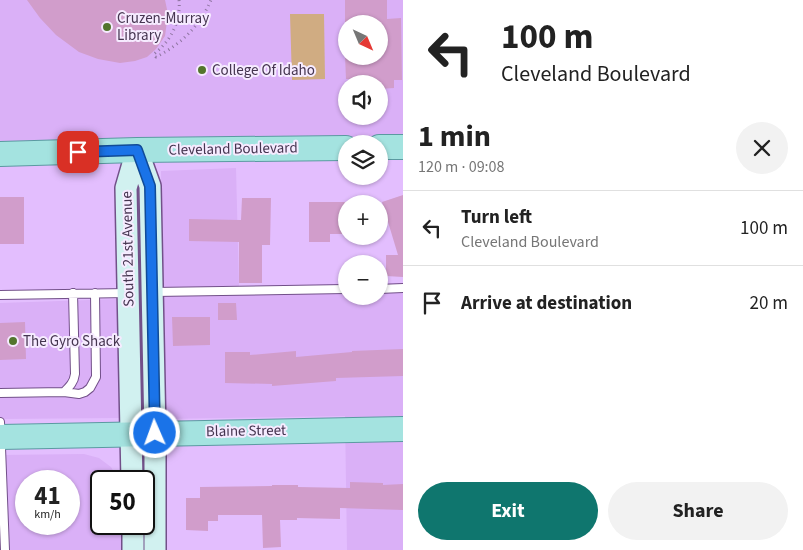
<!DOCTYPE html>
<meta charset="utf-8">
<style>
:root{--surface:#fff;--page:#f2f2f2;--text:#222;--muted:#767676;--line:#e0e0e0;--accent:#0f766e}
body{margin:0;font-family:"Source Sans 3",sans-serif;background:var(--page);color:var(--text);height:100vh;display:flex;flex-direction:column;font-size:19px;white-space:nowrap}
*{box-sizing:border-box;margin:0}
p{font-size:16px;color:var(--muted)}
.icon{flex:none;width:28px;height:28px;fill:none;stroke:currentColor;stroke-width:2;stroke-linecap:round;stroke-linejoin:round}
.map{position:relative;flex:1;overflow:hidden}
.details{display:flex;flex-direction:column;background:var(--surface);width:400px}
.details>*{flex:none}
.guide{background:#fff;color:var(--text);overflow:hidden}
.needle{width:32px;rotate:136deg}
.tools{position:absolute;left:338px;top:15px;display:grid;gap:10px}
.tools a{display:grid;place-items:center;width:50px;height:50px;border-radius:50%;background:var(--surface);box-shadow:0 1px 4px #0004;font-size:25px}
.speed{position:absolute;left:15px;top:470px;display:flex;gap:10px;font-size:25px;font-weight:700;text-align:center}
.speed>*{display:grid;place-content:center;width:65px;height:65px;border-radius:50%;background:var(--surface);box-shadow:0 1px 4px #0004;line-height:1}
.speed small{font-size:12px;font-weight:400}
.speed .limit{border:2px solid #111;border-radius:8px;background:#fff;color:#111}
.pin{position:absolute;display:grid;place-items:center;width:42px;height:42px;color:#fff;margin:-21px;border-radius:10px;box-shadow:0 2px 8px #0006}
.me{position:absolute;width:55px;margin:-28px;rotate:358deg;stroke-linejoin:round;filter:drop-shadow(0 0 4px #0008)}
.turn{display:flex;align-items:center;gap:18px;height:105px;padding:0 15px;font-size:22px}
.turn .icon{width:65px;height:65px;stroke-width:2.5}
.turn b{display:block;font-size:35px;line-height:42px}
.round{display:grid;place-items:center;flex:none;width:52px;height:52px;border-radius:26px;background:var(--page)}
.headline{display:flex;align-items:center;justify-content:space-between;height:85px;padding:0 15px}
h1{font-size:30px;font-weight:700;line-height:38px}
.primary-button{display:flex;gap:10px;margin-top:auto;padding:10px 15px}
.primary-button a{flex:1;height:58px;border-radius:30px;background:var(--accent);color:#fff;font-size:20px;font-weight:700;line-height:58px;text-align:center}
.primary-button a+a{background:var(--page);color:var(--text)}
ul{padding:0;list-style:none}
li{display:flex;align-items:center;gap:15px;height:75px;padding:0 15px;border-top:1px solid var(--line)}
li div{flex:1}
li b{display:block;font-size:19px}
li em{font-style:normal}
main{display:flex;flex:1;min-height:0}
.map>svg:first-child{display:block}
.built{fill:#dab0f7;fill-rule:evenodd}
.green{fill:#d0ac82}
.building{fill:#d19dcb}
.lines{fill:none;stroke-linecap:round;stroke-linejoin:round}
.service-casing{stroke:#725089;stroke-width:10}
.secondary-casing{stroke:#725089;stroke-width:24}
.primary-casing{stroke:#5b9aa1;stroke-width:26}
.path{stroke:#8f75a1;stroke-width:3;stroke-dasharray:1 4;stroke-linecap:butt}
.service{stroke:#fff;stroke-width:8}
.secondary{stroke:#d1f1f0;stroke-width:21}
.primary{stroke:#a4e3e0;stroke-width:24}
.route-casing{stroke:#114b97;stroke-width:12}
.route{stroke:#1a73e8;stroke-width:9}
.poi-dot{fill:#53752d;stroke:#f6ebff;stroke-width:2}
.labels{text-anchor:middle;dominant-baseline:central;stroke-width:4;stroke-linejoin:round;paint-order:stroke}
.poi-label{font-size:15px;fill:#453550;stroke:#f6ebff;text-anchor:start}
.street-label{font-size:15px;fill:#453550;stroke:#f6ebff}
</style>
<main>
<div class="map">
<svg width="403" height="550" viewBox="0 0 403 550">
<rect width="100%" height="100%" fill="#e3befe"/>
<path class="built" d="M0 0H403V147L379 144H346L0 154ZM346 24H379V56H346ZM346 84H379V116H346Z
M236 168 239 286 346 284V296H379V283H403V550H347L345 416 164 419 161 171Z
M119 299 120 418 0 419V303Z
M84 454 99 458 111 467 118 479 119 481H101V524H122V550H0V455ZM26 481H69V524H26Z"/>
<path class="green" d="M290 14H324L325 79 292 80Z"/>
<path class="building" d="M27 0H165L168 14 165 36 156 49 147 57 135 61 120 63 98 59 79 52 56 35 40 18Z
M345 0H387V19L401 18 402 80H394V88L379 89V84H352V79H346L345 56H379V24H345Z
M403 195V277L386 276V255H398L382 202Z
M0 197H24V244H0Z
M242 198H271L270 245H262V283H239V242L189 241V219L241 220Z
M309 202H346V234H330V242H309Z
M218 303H236L237 320H218Z
M172 317H210V345L173 346Z
M25 322 26 359 0 360V323Z
M403 349V376L336 378V381L272 386V384L225 383V352H250V355L296 351V357L352 352V351Z
M350 482 383 483V485L403 484V510L340 508V519L297 518V520H280L281 547 263 548 262 515H218V521H208V531L186 530V498H200V487L272 486V485H298V487L350 488Z"/>
<g class="lines">
<defs>
<path id="service" d="M379 289 403 288
M154 292 346 289
M0 295 128 293
M64 392C70 386 74 382 75 374L73 293
M0 393 64 392 79 394 85 392 90 388 96 377 95 293
M0 422 5 550"/>
<path id="secondary" d="M137 150 150 186 155 433V550
M132 481 126 188 137 150
M133 524V550"/>
<path id="primary" d="M379 147H403
M0 154 137 150 346 148
M0 437 403 429"/>
</defs>
<use href="#service" class="service-casing"/>
<use href="#secondary" class="secondary-casing"/>
<use href="#primary" class="primary-casing"/>
<path class="path" d="M179 0C181 21 171 41 154 54L156 57C180 45 200 26 211 0"/>
<use href="#service" class="service"/>
<use href="#secondary" class="secondary"/>
<use href="#primary" class="primary"/>
</g>
<g class="lines">
<defs>
<path id="route" d="M78 152 137 150 150 186 155 433"/>
</defs>
<use href="#route" class="route-casing"/>
<use href="#route" class="route"/>
</g>
<g class="poi-dot">
<circle cx="107" cy="27" r="5"/>
<circle cx="202" cy="70" r="5"/>
<circle cx="13" cy="341" r="5"/>
</g>
<g class="labels">
<g class="poi-label">
<text x="117" y="18">Cruzen-Murray<tspan x="117" dy="17">Library</tspan></text>
<text x="212" y="70">College Of Idaho</text>
<text x="23" y="341">The Gyro Shack</text>
</g>
<g class="street-label">
<text transform="translate(233 149) rotate(-1)">Cleveland Boulevard</text>
<text transform="translate(128 249) rotate(-91)">South 21st Avenue</text>
<text transform="translate(246 431) rotate(-1)">Blaine Street</text>
</g>
</g>
</svg>
<div class="tools">
<a><svg class="needle" viewBox="-14 -14 28 28"><path d="M0-13l5 13h-10z" fill="#e53935"/><path d="M0 13l5-13h-10z" fill="#767676"/></svg></a>
<a><svg class="icon" aria-label="sound" viewBox="0 0 24 24"><path d="M4 9h4l5-4v14l-5-4H4zM17 9q2 3 0 6"/></svg></a>
<a><svg class="icon" aria-label="layers" viewBox="0 0 24 24"><path d="M12 4l9 5-9 5-9-5zM3 14l9 5 9-5"/></svg></a>
<a>+</a>
<a>−</a>
</div>
<div class="speed"><div>41<small>km/h</small></div><div class="limit">50</div></div>
<div class="pin" style="left:78px;top:152px;background:#d93025"><svg class="icon" aria-label="arrive" viewBox="0 0 24 24"><path d="M6 21V4h12l-3 4 3 4H6"/></svg></div>
<svg class="me" style="left:155px;top:433px" viewBox="-20 -20 40 40"><circle r="17" fill="#1a73e8" stroke="#fff" stroke-width="3"/><path d="M0-11L8 9 0 5-8 9z" fill="#fff"/></svg>
</div>
<section class="details">
<div class="guide">
<div class="turn"><svg class="icon" aria-label="left" viewBox="0 0 24 24"><path d="M17 20v-9H6M10 6l-5 5 5 5"/></svg><div><b>100 m</b>Cleveland Boulevard</div></div>
</div>
<div class="headline"><div><h1>1 min</h1><p>120 m · 09:08</p></div><a class="round"><svg class="icon" aria-label="close" viewBox="0 0 24 24"><path d="M6 6l12 12M18 6L6 18"/></svg></a></div>
<ul>
<li><svg class="icon" aria-label="left" viewBox="0 0 24 24"><path d="M17 20v-9H6M10 6l-5 5 5 5"/></svg><div><b>Turn left</b><p>Cleveland Boulevard</p></div><em>100 m</em></li>
<li><svg class="icon" aria-label="arrive" viewBox="0 0 24 24"><path d="M6 21V4h12l-3 4 3 4H6"/></svg><div><b>Arrive at destination</b></div><em>20 m</em></li>
</ul>
<div class="primary-button"><a>Exit</a><a>Share</a></div>
</section>
</main>
